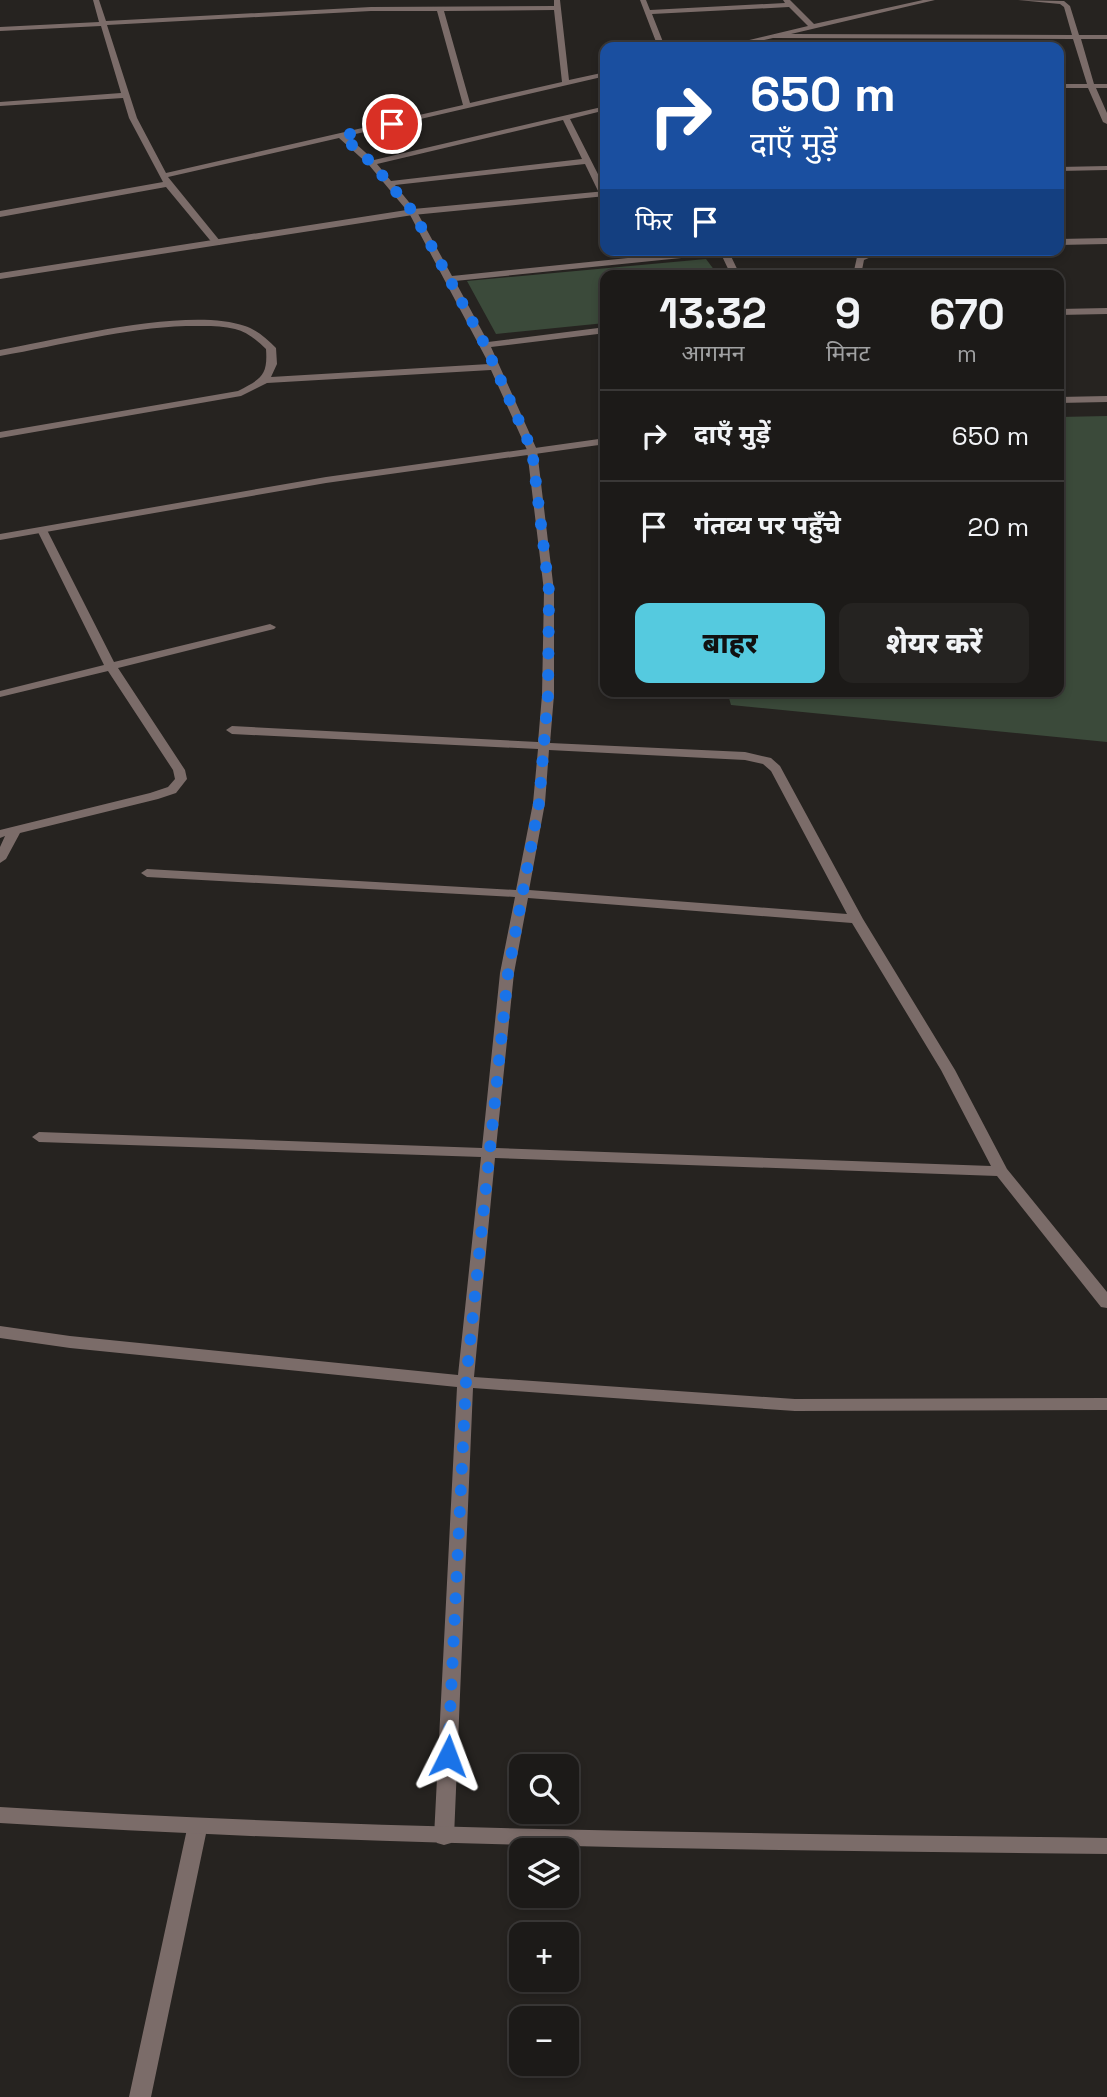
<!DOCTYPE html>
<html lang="hi">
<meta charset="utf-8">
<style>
:root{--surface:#1c1a18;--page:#252321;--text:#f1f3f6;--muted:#a0a1a2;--line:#3a3837;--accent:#55cadf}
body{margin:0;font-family:"Space Grotesk","Noto Sans Devanagari",sans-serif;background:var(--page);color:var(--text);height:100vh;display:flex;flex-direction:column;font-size:26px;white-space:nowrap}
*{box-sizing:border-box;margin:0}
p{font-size:23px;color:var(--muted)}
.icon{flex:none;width:38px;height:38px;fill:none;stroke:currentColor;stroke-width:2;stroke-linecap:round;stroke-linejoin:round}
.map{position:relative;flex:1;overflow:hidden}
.sheet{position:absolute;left:600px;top:270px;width:464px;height:427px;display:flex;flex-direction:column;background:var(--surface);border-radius:14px;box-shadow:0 4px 10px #0003,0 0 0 2px var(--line)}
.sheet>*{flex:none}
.hud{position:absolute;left:600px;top:42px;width:464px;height:214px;border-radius:14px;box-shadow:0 4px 10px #0003,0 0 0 2px var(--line);background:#1a4fa0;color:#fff;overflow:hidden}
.controls{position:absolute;left:509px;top:1754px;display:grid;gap:14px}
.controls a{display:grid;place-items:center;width:70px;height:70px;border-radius:14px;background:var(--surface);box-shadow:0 4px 10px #0003,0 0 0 2px var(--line);font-size:35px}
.pin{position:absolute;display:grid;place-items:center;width:60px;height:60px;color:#fff;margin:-30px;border:4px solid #fff;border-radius:50%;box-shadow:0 2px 7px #0007}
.me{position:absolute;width:77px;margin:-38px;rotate:3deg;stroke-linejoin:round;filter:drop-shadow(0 0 5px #0008)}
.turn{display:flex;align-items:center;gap:24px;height:147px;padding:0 35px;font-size:32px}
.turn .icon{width:91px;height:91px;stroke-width:2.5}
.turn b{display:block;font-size:49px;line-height:60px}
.then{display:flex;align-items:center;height:66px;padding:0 35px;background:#0003;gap:14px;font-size:26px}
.eta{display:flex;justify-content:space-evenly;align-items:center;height:119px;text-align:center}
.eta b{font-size:42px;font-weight:800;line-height:49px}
.cta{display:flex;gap:14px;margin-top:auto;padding:14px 35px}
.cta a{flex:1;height:80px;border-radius:14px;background:var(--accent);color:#111;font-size:28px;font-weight:800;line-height:80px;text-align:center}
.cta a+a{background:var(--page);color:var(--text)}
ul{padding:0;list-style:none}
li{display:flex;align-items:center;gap:21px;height:91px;padding:0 35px;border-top:2px solid var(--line)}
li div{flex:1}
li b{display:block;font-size:26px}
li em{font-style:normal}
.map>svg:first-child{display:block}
.green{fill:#3b4a3a}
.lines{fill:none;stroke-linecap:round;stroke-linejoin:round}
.minor{fill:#7b6c69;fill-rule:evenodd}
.tertiary{fill:#7b6c69;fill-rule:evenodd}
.route{stroke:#1a73e8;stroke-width:12;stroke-dasharray:0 21.6}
</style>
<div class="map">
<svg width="1107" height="2097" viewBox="0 0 1107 2097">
<rect width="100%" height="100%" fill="#262320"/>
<path class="green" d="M706 259 718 275H606L605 323 496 334 467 281Z
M1107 416V742L731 705 727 691H1059V417Z"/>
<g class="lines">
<path class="minor" d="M93 0H99L106 21 371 7 554 6V0H560L569 80 606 72V76L347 136 374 160 606 106V110L570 119 606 190V195L599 193 585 164 395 185 417 212 452 276 706 250H728L740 275H731L721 254 455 281 488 342 606 327V333L491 347 537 450 554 591V695L550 743 745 752 771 758 780 766 863 919 955 1070 1007 1169 1107 1292V1308L1101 1307 997 1176 495 1158 474 1377 795 1399 1107 1398V1410L795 1411 473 1388 454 1837 451 1843 444 1845 437 1843 434 1837 457 1387 70 1348 0 1338V1326L70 1336 458 1375 481 1157 39 1142 32 1137 39 1132 482 1148 500 973 515 897 147 877 141 873 147 869 516 890 533 803 538 749 232 734 226 730 232 726 538 742 542 695 544 591 527 450 491 370 267 383 241 396 0 438V432L238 391C261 379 268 376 266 349 257 340 247 332 235 329 220 325 202 326 186 326 124 328 62 345 0 356V350C61 339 188 306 245 326 257 330 267 339 276 348L277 364 271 377 489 364 409 213 369 165 339 138 168 177 220 241V245H214L166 187 0 217V211L163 182 129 118 123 98 0 106V102L121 93 101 26 0 31V27L99 22ZM554 10 562 82 470 103 444 11ZM371 11H437L463 105 166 173 137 118 107 25ZM563 120 582 159 391 181 377 164ZM549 750 745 760 763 764 771 771 847 914 529 890 545 803ZM528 898 852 923 941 1070 991 1166 496 1148 514 973Z
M640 0H646L650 10 785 3 783 0H790L814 24 923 0H935L791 34 1072 35 1064 7 1060 4 1018 0 1064 1 1070 6 1079 35H1107V39H1081L1094 84H1107V88H1096L1107 113V124L1103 122 1088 88H1059V84H1087L1073 39 773 38 733 47H720L808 26 789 7 652 14 665 47H658Z
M1107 238V244L1059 245V239Z
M875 250H887L864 260 861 275H853L857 257Z
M1107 308V314L1059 315V309Z
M42 527 47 530 114 662 270 624 276 627 274 629 118 668 185 770 187 779 176 793 158 799 20 833 6 859 0 863V847L5 836 0 838V830L150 793 168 787 175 779 173 770 108 671 0 697V691L104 665 37 530Z
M197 1821 204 1823 207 1829 151 2097H129L187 1829 190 1823Z"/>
<path class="tertiary" d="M1107 166V170L1059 171V167Z
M606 191V196L413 215 0 279V273L413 209Z
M1107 396V402L1059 403V397Z
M606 438V444L326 483 0 540V534L326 477Z
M0 1807C369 1830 738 1833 1107 1838V1854C738 1850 369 1846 0 1823Z"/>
</g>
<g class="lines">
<path class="route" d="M392 124 342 136 372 163 413 212 485 345 532 450 549 591 548 695 539 803 508 973 466 1382 448 1756"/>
</g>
</svg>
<div class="controls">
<a><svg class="icon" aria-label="search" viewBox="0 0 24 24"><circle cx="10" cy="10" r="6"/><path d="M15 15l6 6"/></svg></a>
<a><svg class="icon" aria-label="layers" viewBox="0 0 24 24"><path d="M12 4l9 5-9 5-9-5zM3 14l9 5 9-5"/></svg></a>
<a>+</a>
<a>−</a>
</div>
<div class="pin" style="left:392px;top:124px;background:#d93025"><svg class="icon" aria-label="arrive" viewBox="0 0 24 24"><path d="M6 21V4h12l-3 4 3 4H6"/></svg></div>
<svg class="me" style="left:448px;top:1756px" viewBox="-20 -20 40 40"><path d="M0-17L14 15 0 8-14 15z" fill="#1a73e8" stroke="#fff" stroke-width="4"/></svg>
<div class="hud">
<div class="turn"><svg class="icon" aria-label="right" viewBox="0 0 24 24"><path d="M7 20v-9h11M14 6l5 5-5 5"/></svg><div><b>650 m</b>दाएँ मुड़ें</div></div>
<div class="then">फिर<svg class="icon" aria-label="arrive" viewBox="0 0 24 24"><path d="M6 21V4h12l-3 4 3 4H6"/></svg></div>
</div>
<section class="sheet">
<div class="eta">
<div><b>13:32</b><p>आगमन</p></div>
<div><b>9</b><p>मिनट</p></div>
<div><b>670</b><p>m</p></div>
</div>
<ul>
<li><svg class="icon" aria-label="right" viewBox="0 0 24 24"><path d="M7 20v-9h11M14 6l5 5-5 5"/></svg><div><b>दाएँ मुड़ें</b></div><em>650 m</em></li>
<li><svg class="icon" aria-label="arrive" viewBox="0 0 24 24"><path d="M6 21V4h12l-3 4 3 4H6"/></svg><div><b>गंतव्य पर पहुँचे</b></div><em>20 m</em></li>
</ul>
<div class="cta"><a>बाहर</a><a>शेयर करें</a></div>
</section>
</div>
